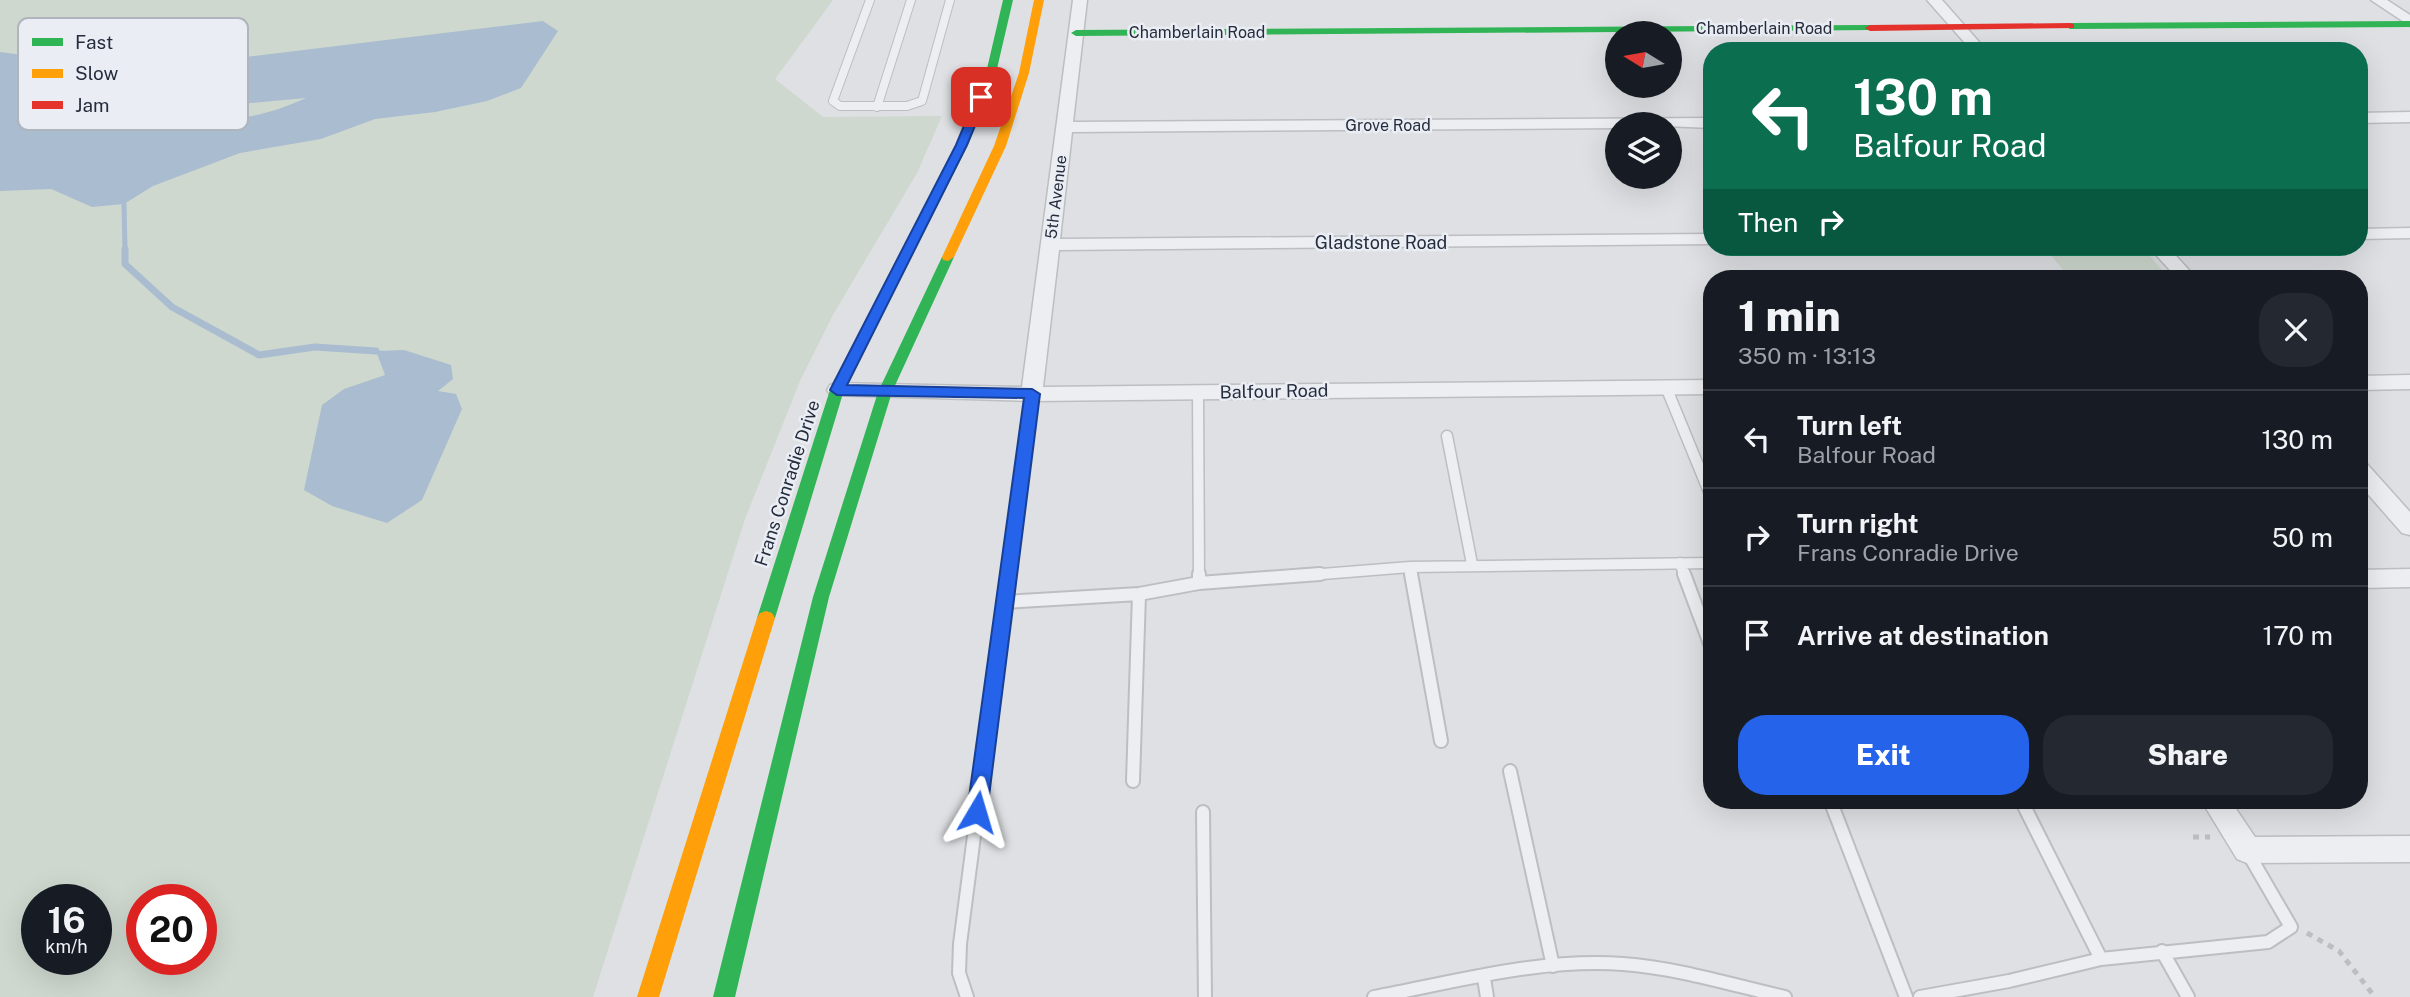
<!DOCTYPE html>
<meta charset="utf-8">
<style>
:root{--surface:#171b24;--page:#242831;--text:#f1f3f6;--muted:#9ea1a6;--line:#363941;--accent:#2563eb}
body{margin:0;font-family:"Public Sans",sans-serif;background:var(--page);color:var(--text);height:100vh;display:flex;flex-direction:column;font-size:26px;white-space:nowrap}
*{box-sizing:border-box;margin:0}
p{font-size:23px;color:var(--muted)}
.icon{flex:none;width:38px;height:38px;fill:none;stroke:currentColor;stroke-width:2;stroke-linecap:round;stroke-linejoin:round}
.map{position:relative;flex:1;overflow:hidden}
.details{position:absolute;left:1703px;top:270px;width:665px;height:539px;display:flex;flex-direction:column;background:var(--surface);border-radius:28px;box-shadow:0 7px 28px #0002}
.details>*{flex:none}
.guide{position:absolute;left:1703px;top:42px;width:665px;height:214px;border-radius:28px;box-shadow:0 7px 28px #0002;background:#0b6e4f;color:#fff;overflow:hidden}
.needle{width:46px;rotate:281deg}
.tools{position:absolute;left:1605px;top:21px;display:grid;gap:14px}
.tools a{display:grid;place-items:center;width:77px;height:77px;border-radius:50%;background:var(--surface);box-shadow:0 7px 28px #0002;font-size:35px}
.speed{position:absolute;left:21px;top:884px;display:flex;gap:14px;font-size:35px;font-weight:700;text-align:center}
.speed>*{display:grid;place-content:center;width:91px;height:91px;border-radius:50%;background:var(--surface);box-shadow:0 7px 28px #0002;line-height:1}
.speed small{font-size:18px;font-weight:400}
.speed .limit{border:10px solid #d22;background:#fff;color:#111}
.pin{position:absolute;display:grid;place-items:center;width:60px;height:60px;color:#fff;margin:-30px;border-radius:14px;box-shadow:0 4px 10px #0006}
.me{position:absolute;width:77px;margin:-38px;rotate:7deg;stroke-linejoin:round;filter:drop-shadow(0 0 5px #0008)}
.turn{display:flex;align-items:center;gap:24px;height:147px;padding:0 35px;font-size:32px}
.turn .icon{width:91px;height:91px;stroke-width:2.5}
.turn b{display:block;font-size:49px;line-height:60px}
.then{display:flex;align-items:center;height:66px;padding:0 35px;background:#0003;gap:14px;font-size:26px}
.round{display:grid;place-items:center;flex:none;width:74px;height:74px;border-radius:28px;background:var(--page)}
.head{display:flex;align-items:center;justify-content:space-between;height:119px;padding:0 35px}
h1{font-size:42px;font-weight:800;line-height:52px}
.cta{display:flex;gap:14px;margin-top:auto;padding:14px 35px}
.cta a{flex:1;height:80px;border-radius:28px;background:var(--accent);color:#fff;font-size:28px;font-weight:800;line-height:80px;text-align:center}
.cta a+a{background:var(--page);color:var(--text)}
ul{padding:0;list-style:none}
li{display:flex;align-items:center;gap:21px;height:98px;padding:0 35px;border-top:2px solid var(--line)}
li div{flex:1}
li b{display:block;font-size:26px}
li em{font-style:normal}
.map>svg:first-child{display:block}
.green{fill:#ced8ce;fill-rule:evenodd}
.water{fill:#aabcd0;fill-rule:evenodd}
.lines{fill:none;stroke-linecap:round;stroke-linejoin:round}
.stream-far1{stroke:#aabcd0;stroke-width:5}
.stream{stroke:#aabcd0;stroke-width:7}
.lane-far2-casing{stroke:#bcbec1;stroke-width:10}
.lane-far1-casing{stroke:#bcbec1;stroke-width:13}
.lane-casing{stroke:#bcbec1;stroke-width:16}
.street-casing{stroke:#bcbec1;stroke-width:3}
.path{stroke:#bdbec4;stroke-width:5;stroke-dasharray:6 6;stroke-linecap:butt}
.lane-far2{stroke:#edeef1;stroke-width:8}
.lane-far1{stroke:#edeef1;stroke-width:10}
.lane{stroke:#edeef1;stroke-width:12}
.street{fill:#edeef1;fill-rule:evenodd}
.fast{fill:#30b455;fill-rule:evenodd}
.slow{fill:#ff9f0a;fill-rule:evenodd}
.jam{fill:#e5322d;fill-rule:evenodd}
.route{fill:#2563eb;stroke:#184099;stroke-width:2}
.labels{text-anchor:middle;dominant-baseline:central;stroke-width:5;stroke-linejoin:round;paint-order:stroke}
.far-street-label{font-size:16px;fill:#252d3d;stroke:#eaeef4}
.street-label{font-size:18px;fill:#252d3d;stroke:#eaeef4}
.key{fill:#eaeef4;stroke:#afb4bd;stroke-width:2}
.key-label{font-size:19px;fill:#252d3d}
</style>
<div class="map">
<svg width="2410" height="997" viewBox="0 0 2410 997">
<rect width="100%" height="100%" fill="#dee0e3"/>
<path class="green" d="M0 0H833L775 79 823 117 942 116 917 173 834 313 800 381 745 519 593 997H0ZM37 900H96V959H37ZM142 900H201V959H142Z
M2044 247H2142L2169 278H2070Z"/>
<path class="water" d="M543 21 558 31 521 88 487 101 435 112 375 119 321 139 240 153 153 186 124 204 92 207 51 189 0 191V52L75 62 221 60ZM98 92 173 105 218 106 306 98C247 125 203 123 141 117 114 115 92 115 67 104L76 94Z
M404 350 451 365 453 379 438 391 456 394 462 409 422 500 387 523 332 506 304 490 322 405 344 389 385 375 376 351Z"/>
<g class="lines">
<path class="stream-far1" d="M124 204 125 251"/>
<path class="stream" d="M125 249V264L172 307 259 355 315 347 376 351"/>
<defs>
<path id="lane-far2" d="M870 0 833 101 840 106H907L922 101 950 0
M877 107 911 0"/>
<path id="lane-far1" d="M1666 387 1712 499
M1198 392 1199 576
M1447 436 1472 564
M1680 563 1685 576
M1410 567 1412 576
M1008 576 1032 394
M1297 576 1410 567 1712 563"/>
<path id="lane" d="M1199 574V583
M1411 574 1441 741
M1684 574 1712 649
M1005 602 1139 594 1199 583 1320 574
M1510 771 1553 966
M1133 781 1139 594
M1830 800 1906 997
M2021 800 2101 959
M1203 812 1205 997
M2162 951 2188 997
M1484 978 1487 997
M967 997 959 973 960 944 1008 574
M1374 997C1456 982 1539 958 1623 964 1678 968 1732 985 1785 997
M1920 997 2009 981 2101 959 2268 942 2291 927 2248 853"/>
<path id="street" d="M1073 0H1087L1073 122 1712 118V128L1617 124V128L1072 132 1060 239 1712 234V244L1059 250 1043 387 1712 380V394L1032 401 830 395 827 390 830 385 837 383 1022 387Z
M1927 0H1942L1987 51H1972Z
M2371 0H2387L2410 15V26Z
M2410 112V122L2359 123V113Z
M2410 228V238L2359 239V229Z
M2149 247H2168L2196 278H2177Z
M2410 375V389L2359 390V376Z
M2359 461 2367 464 2410 512V535L2402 533 2359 484Z
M2410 569V587L2359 588V570Z
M2201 800H2230L2255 837 2410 836V862L2247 863 2237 859Z"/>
</defs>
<use href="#lane-far2" class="lane-far2-casing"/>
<use href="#lane-far1" class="lane-far1-casing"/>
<use href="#lane" class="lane-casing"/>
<use href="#street" class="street-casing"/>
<path class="path" d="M2193 837H2210
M2307 933 2339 951 2375 997"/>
<use href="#lane-far2" class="lane-far2"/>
<use href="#lane-far1" class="lane-far1"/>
<use href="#lane" class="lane"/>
<use href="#street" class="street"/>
<path class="fast" d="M1003 0H1013L996 73 968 145 844 390 775 618 772 623H760L757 618 830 390 956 145 986 73Z
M2410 21V27L2070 29 2065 26 2070 23Z
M1870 25 1875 28 1874 30 1076 36 1071 33 1076 30Z
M948 253 954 257 892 392 829 597 735 997H713L813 597 878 392 942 257Z"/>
<path class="slow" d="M1034 0H1044L1029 73 1006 146 954 257 948 261 943 260 942 257 994 146 1019 73Z
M766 611 772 613 775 618 659 997H637L757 618 760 613Z"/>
<path class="jam" d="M2070 23 2074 24V28L1870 31 1865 28 1870 25Z"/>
</g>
<path class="route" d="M981 93 987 97 967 145 847 385 1032 389 1040 394 987 812 984 818 977 821 970 818 967 812 1024 398 837 395 830 390 956 145 976 97Z"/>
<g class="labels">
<g class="far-street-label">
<text x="1764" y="28">Chamberlain Road</text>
<text x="1197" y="32">Chamberlain Road</text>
<text x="1388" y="125">Grove Road</text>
<text transform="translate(1056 197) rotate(-83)">5th Avenue</text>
</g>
<g class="street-label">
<text x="1381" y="242">Gladstone Road</text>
<text transform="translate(1274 391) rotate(-1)">Balfour Road</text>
<text transform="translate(787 483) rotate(-72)">Frans Conradie Drive</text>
</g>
</g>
<rect x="18" y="18" width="230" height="112" rx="10" class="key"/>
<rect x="32" y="38" width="31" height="8" fill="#30b455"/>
<rect x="32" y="69" width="31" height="9" fill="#ff9f0a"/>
<rect x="32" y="101" width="31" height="8" fill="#e5322d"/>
<g class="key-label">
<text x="75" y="49">Fast</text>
<text x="75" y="80">Slow</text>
<text x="75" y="112">Jam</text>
</g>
</svg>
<div class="tools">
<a><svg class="needle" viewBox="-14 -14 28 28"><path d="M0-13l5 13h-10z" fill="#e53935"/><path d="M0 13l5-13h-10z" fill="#9ea1a6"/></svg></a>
<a><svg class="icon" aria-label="layers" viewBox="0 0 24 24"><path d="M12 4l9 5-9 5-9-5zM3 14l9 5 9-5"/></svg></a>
</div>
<div class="speed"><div>16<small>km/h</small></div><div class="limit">20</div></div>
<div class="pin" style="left:981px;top:97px;background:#d93025"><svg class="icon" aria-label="arrive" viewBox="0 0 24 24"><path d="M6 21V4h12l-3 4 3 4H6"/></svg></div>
<svg class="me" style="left:977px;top:812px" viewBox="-20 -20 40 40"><path d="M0-17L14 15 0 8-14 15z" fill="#2563eb" stroke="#fff" stroke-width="4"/></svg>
<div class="guide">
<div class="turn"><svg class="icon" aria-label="left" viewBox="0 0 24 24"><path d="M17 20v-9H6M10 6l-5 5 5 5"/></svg><div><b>130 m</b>Balfour Road</div></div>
<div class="then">Then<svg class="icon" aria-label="right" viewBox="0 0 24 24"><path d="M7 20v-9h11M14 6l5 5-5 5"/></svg></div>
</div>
<section class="details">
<div class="head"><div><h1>1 min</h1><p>350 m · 13:13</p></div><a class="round"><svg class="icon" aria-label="close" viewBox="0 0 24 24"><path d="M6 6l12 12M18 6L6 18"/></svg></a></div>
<ul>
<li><svg class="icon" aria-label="left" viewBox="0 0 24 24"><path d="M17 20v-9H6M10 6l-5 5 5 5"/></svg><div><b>Turn left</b><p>Balfour Road</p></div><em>130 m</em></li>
<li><svg class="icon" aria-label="right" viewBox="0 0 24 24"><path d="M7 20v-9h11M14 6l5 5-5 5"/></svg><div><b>Turn right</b><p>Frans Conradie Drive</p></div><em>50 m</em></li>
<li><svg class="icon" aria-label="arrive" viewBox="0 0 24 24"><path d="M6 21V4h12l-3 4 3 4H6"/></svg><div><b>Arrive at destination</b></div><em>170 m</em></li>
</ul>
<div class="cta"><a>Exit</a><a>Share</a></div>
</section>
</div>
